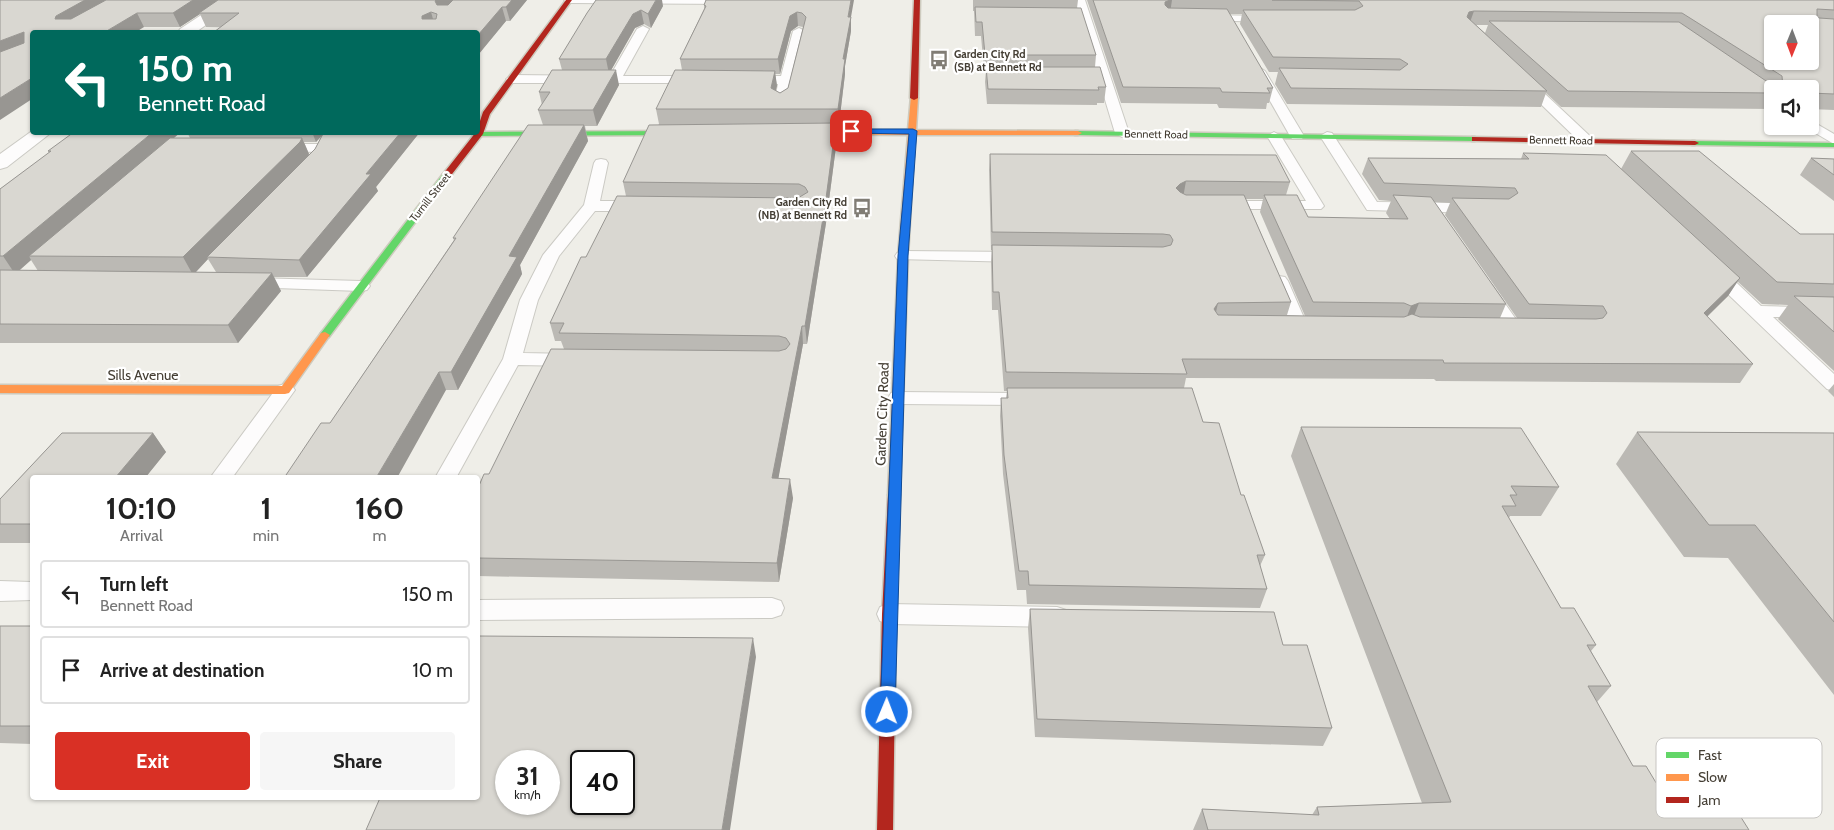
<!DOCTYPE html>
<style>
:root{--surface:#fff;--page:#f6f6f6;--text:#222;--muted:#767676;--line:#e0e0e0;--accent:#d93025}
body{margin:0;font-family:Cabin,sans-serif;background:var(--page);color:var(--text);height:100vh;display:flex;flex-direction:column;font-size:19px;white-space:nowrap}
*{box-sizing:border-box;margin:0}
p{font-size:16px;color:var(--muted)}
.icon{flex:none;width:28px;height:28px;fill:none;stroke:currentColor;stroke-width:2;stroke-linecap:round;stroke-linejoin:round}
.map{position:relative;flex:1;overflow:hidden}
.sheet{position:absolute;left:30px;top:475px;width:450px;height:325px;display:flex;flex-direction:column;background:var(--surface);border-radius:5px;box-shadow:0 1px 4px #0004}
.sheet>*{flex:none}
.banner{position:absolute;left:30px;top:30px;width:450px;height:105px;border-radius:5px;box-shadow:0 1px 4px #0004;background:#00695c;color:#fff;overflow:hidden}
.needle{width:32px;rotate:181deg}
.controls{position:absolute;left:1764px;top:15px;display:grid;gap:10px}
.controls a{display:grid;place-items:center;width:55px;height:55px;border-radius:5px;background:var(--surface);box-shadow:0 1px 4px #0004;font-size:25px}
.speed{position:absolute;left:495px;top:750px;display:flex;gap:10px;font-size:25px;font-weight:700;text-align:center}
.speed>*{display:grid;place-content:center;width:65px;height:65px;border-radius:50%;background:var(--surface);box-shadow:0 1px 4px #0004;line-height:1}
.speed small{font-size:12px;font-weight:400}
.speed .limit{border:2px solid #111;border-radius:8px;background:#fff;color:#111}
.pin{position:absolute;display:grid;place-items:center;width:42px;height:42px;color:#fff;margin:-21px;border-radius:10px;box-shadow:0 2px 8px #0006}
.me{position:absolute;width:55px;margin:-28px;rotate:1deg;stroke-linejoin:round;filter:drop-shadow(0 0 4px #0008)}
.turn{display:flex;align-items:center;gap:18px;height:105px;padding:0 25px;font-size:22px}
.turn .icon{width:65px;height:65px;stroke-width:2.5}
.turn b{display:block;font-size:35px;line-height:42px}
.eta{display:flex;justify-content:space-evenly;align-items:center;height:85px;text-align:center}
.eta b{font-size:30px;font-weight:800;line-height:35px}
.primary-button{display:flex;gap:10px;margin-top:auto;padding:10px 25px}
.primary-button a{flex:1;height:58px;border-radius:5px;background:var(--accent);color:#fff;font-size:20px;font-weight:800;line-height:58px;text-align:center}
.primary-button a+a{background:var(--page);color:var(--text)}
ul{padding:0;list-style:none}
li{display:flex;align-items:center;gap:15px;height:68px;margin:0 10px 8px;padding:0 15px;border:2px solid var(--line);border-radius:5px}
li div{flex:1}
li b{display:block;font-size:19px}
li em{font-style:normal}
.map>svg:first-child{display:block}
.lines{fill:none;stroke-linecap:round;stroke-linejoin:round}
.lane-casing{stroke:#cbcac4;stroke-width:2}
.street-casing{stroke:#cbcac4;stroke-width:2}
.fast-casing{stroke:#cecbbf;stroke-width:3}
.slow-casing{stroke:#cecbbf;stroke-width:3}
.jam-casing{stroke:#cecbbf;stroke-width:3}
.lane{fill:#fdfcfc;fill-rule:evenodd}
.street{fill:#fdfcfc;fill-rule:evenodd}
.fast{fill:#63d668;fill-rule:evenodd}
.slow{fill:#ff974d;fill-rule:evenodd}
.jam{fill:#b3261e;fill-rule:evenodd}
.wall{fill:#bbb9b4;fill-rule:evenodd}
.shaded-wall{fill:#989692}
.building{fill:#d9d7d1;stroke:#989692;fill-rule:evenodd}
.route{fill:#1a73e8;stroke:#114b97}
.labels{text-anchor:middle;dominant-baseline:central;stroke-width:4.5;stroke-linejoin:round;paint-order:stroke}
.far-poi-label{font-size:11px;font-weight:bold;fill:#453f35;stroke:#fff;text-anchor:start}
.far-street-label{font-size:11px;fill:#453f35;stroke:#fff}
.street-label{font-size:14px;fill:#453f35;stroke:#fff}
.key{fill:#fff;stroke:#c7c5c2;stroke-width:1}
.key-label{font-size:14px;fill:#453f35}
</style>
<div class="map">
<svg width="1834" height="830" viewBox="0 0 1834 830">
<rect width="100%" height="100%" fill="#efeee8"/>
<g class="lines">
<defs>
<path id="lane" d="M564 0H737V1L732 4 569 3Z
M1075 0H1085L1129 133 1127 136 1122 137 1115 133Z
M1205 15 1268 16 1274 19 1268 22 1201 20 1199 18Z
M643 26 649 29 623 76H698L702 77 704 80 702 83H512L506 79 512 75 610 76 637 29Z
M799 28 805 31 787 97H777L776 94 778 84 745 83 743 80 749 76H781L793 31Z
M1259 67 1265 71 1304 136 1302 139H1292L1290 136 1253 71Z
M1524 77 1528 78 1592 138 1594 141 1592 144H1582L1520 84 1518 81 1520 78Z
M1810 120 1834 134V144L1805 127 1810 126Z
M1274 132 1281 136 1324 206 1321 209H1218L1215 206 1218 203 1223 201H1306L1267 136Z
M1327 132 1332 133 1377 202 1474 203 1479 205 1482 208 1479 211 1474 213 1367 210 1320 136Z
M280 144H321L328 148 321 152 275 151 273 148 275 145Z
M601 159 606 160 608 163 600 201H639L644 203 647 206 644 209 639 211H595L559 256 538 300 523 353 572 354 579 356 581 360 579 364 572 366 518 365 456 478H435L503 359 520 300 543 255 584 205 594 163 596 160Z
M903 251 1018 252 1024 254 1026 257 1024 260 1018 262 897 259 895 256 897 253Z
M1714 266 1720 267 1761 306 1834 308V318L1773 317 1834 374V391L1827 389 1708 275 1706 271 1708 267Z
M1279 276 1285 277 1288 281 1308 327 1305 331 1299 332 1293 331 1290 327 1270 281 1273 277Z
M251 278 361 281 367 282 370 286 367 290 361 291 245 287 242 283 245 279Z
M1486 284 1492 285 1520 325 1523 329 1520 333 1514 334 1508 333 1477 289 1480 285Z
M285 384 292 386 295 390 232 478H210L278 386Z
M898 392 1027 393 1034 394 1037 399 1034 404 1027 405 898 404 891 403 888 398 891 393Z
M0 581 32 582V600L0 601Z
M772 598 781 601 784 608 781 615 772 618 478 620V600Z
M889 604 1057 607 1066 610 1069 617 1066 624 1057 627 889 624 880 621 877 614 880 607Z"/>
<path id="street" d="M224 0H241L196 32H178L180 29Z
M32 131V132H52L7 167 0 169V154Z"/>
<path id="fast" d="M683 131H686V135L479 136 475 134 479 132Z
M1075 131 1475 137 1479 139 1475 141 1078 135H1075Z
M1692 141 1834 143V147L1695 145H1692Z
M443 174H446L450 176 329 337H321L320 335 321 333Z"/>
<path id="slow" d="M911 96 918 98 916 130 1078 131 1082 133 1078 135H915L908 256 900 495 898 498H890L888 495 898 256 908 135 798 134 794 132 798 130H908Z
M325 332 330 335 289 393 285 394 0 393V385L282 386 321 333Z"/>
<path id="jam" d="M566 0H572L490 114 483 134 449 178H443V174L476 132H478V127L483 112Z
M914 0H920L918 98 914 100 910 98Z
M1472 137 1695 141 1699 143 1695 145 1475 141H1472Z
M894 491 898 492 900 495 896 614 893 830H877L882 614 888 495 890 492Z"/>
</defs>
<use href="#lane" class="lane-casing"/>
<use href="#street" class="street-casing"/>
<use href="#fast" class="fast-casing"/>
<use href="#slow" class="slow-casing"/>
<use href="#jam" class="jam-casing"/>
<use href="#lane" class="lane"/>
<use href="#street" class="street"/>
<use href="#fast" class="fast"/>
<use href="#slow" class="slow"/>
<use href="#jam" class="jam"/>
</g>
<path class="wall" d="M0 0H527L510 21H506L478 55V32L206 27 200 14 180 27H144Z
M596 0 663 6 651 28 644 24 635 28 611 70 619 85 597 126H585L588 141 520 265 522 274 458 390H446L330 423 454 240 453 238 543 125 538 110 542 105 539 92 562 70 559 59Z
M706 0 851 17V31L845 66V74L839 124H836L837 139 826 223 807 344H803L778 479 793 498 779 582 478 576V488L489 474 564 349 561 341H555L550 323 586 257 626 196 623 182 659 124 656 109 682 70 680 59 704 9V5ZM798 26 803 27 788 88 780 93 775 90 777 86 775 74H780L791 31Z
M973 0H1078L1077 8 1096 55 1095 67 1106 87 1104 103H1097V105L987 104 985 82 986 70H984L981 36H975L974 11H973Z
M1087 0H1834V110L1810 109V89H1772V109L1561 107 1546 93 1541 107 1287 104 1275 84 1278 72H1269L1240 24 1242 14H1229L1273 88 1269 103H1267L1266 109 1219 108 1217 104 1121 103ZM1476 25H1488L1485 33Z
M187 132H420L376 187 378 191 307 277H274L281 291 238 343H0V189L49 153 48 151 175 138H190ZM321 137 315 149 308 156 309 154 304 142H316ZM208 259 216 272H196ZM31 260 38 271 20 270Z
M1631 151 1800 234H1834V371L1778 319 1788 305 1762 304 1737 281 1728 296 1707 317 1753 364 1740 383 1436 381 1434 379 1186 378 1184 388 1203 422 1241 495 1265 555 1260 566 1267 589 1260 608 1027 604 1026 590H1017L1003 474 1000 416 1001 398H1006L1007 391H1004L998 310H992L991 262 992 250H991L989 170 990 154 1290 182 1286 195 1308 217 1390 219 1386 213 1391 201 1379 200 1362 174 1368 158 1521 159 1523 153 1621 169ZM1246 199H1263L1260 212 1305 316 1287 315 1291 302ZM1434 202 1450 203 1445 215 1517 318H1500L1506 304Z
M1811 158 1834 159V201L1800 175Z
M1834 384V397L1828 391Z
M1301 427 1559 487 1541 516H1510L1509 518 1561 608 1596 645 1591 651 1611 686 1597 702 1633 766 1658 786 1682 810 1749 830H1193L1202 809 1312 815 1317 807 1422 803 1291 456Z
M1637 432 1834 433V695L1728 558 1684 557 1616 464Z
M62 433H153L166 452 145 478H32V543H0V499Z
M1030 609 1283 645 1332 728 1323 746 1035 737 1028 628Z
M0 626H32V744L0 743Z"/>
<path class="shaded-wall" d="M85 0H118L64 30 55 19 56 16Z
M193 0H221L199 13 200 14 180 27 173 13Z
M436 0H453L440 15 435 1Z
M512 0H527L510 21 506 7Z
M656 0H662L663 6 651 28 648 14Z
M851 0H854L851 17V31L845 66V74L839 124 838 109 848 17Z
M1170 0H1172L1170 13 1163 16 1165 2Z
M502 7 506 21 478 55V35Z
M641 10 644 24 635 28 609 74 606 59 633 14Z
M1474 11 1469 25 1464 27 1469 12Z
M431 12 435 26 422 19V16Z
M797 12 798 26 791 31 780 74 778 59 790 16Z
M137 13 144 27 136 32H105Z
M24 32 32 46 0 59V41Z
M616 70 619 85 597 126 593 110Z
M775 71 777 86 772 104 771 88Z
M32 78V99L0 120V98Z
M836 123 837 139 826 223 807 344 805 326Z
M584 125 588 141 520 265 522 274 458 390 451 372 509 256Z
M153 132H181L36 256H29L31 260 15 274 3 256Z
M312 132H325L316 142Z
M401 132H420L376 187 378 191 307 277 299 260 366 174Z
M302 138 309 154 307 158 207 257 208 259 193 275 183 257Z
M1186 181 1183 198 1176 188 1180 184Z
M272 273 281 291 238 343 228 325Z
M1740 278 1728 296 1692 331 1704 313Z
M1218 303 1214 321V309Z
M1419 303 1412 321 1404 324 1411 306Z
M802 326 803 344 775 497 772 478Z
M439 372 446 390 397 478H376Z
M153 433 166 452 145 478H115Z
M790 479 793 498 779 582 777 563Z
M753 638 756 657 730 830H722Z"/>
<path class="building" d="M0 0H85L56 16 55 19H71L106 0H193L173 13H137L105 32H32V78L0 98V52L24 43V32L0 41Z
M218 0H436L435 1 437 5H448L453 0H512L506 7H502L478 35V32H214L239 13H199ZM431 12 437 14 436 19H422V16Z
M596 0H656L648 14 641 10 633 14 606 59H559L587 13Z
M706 0H851L848 17H851L843 59H845L838 109H656L675 70 775 71 771 88 780 93 788 88 806 17 802 13 797 12 790 16 778 59H680L706 6 704 5Z
M1093 0H1170L1165 2V5L1168 8 1227 9 1273 88H1267L1270 93 1222 92 1220 88 1123 87Z
M1272 0H1834V10L1817 9V16L1819 18 1834 19V94L1810 93V89H1772V93L1568 91 1489 21 1679 22 1775 87 1783 88 1782 76 1682 13 1474 11 1469 12 1467 17 1547 91 1291 88 1279 68 1400 70 1408 64 1400 59 1273 57 1243 10H1355L1363 6 1359 1ZM1772 24H1810V61H1772Z
M975 7 1081 8 1096 55H985L982 22H976Z
M986 67H1100L1106 87H1098L1099 90 988 89Z
M552 70H616L593 110H538L550 92H539Z
M836 123 825 206 805 326H802L772 478 790 479 777 563 478 558V488L484 474H489L551 349 779 351 786 349 790 344 786 338 779 336 559 333 564 323H550L581 257H586L617 196 798 198 808 192 805 187 799 184 623 182 649 125Z
M528 125H584L509 256 517 257 451 372H439L376 478H284L321 423H330L456 238H453Z
M74 132H153L3 256H0V189L51 151H48Z
M324 132H401L366 174H371L299 260 207 257 315 149Z
M170 138H302L300 142 183 257 29 256Z
M1631 151H1699L1800 234H1834V284L1777 282Z
M1523 153 1606 155 1740 278 1704 313 1753 364 1444 363 1443 360 1182 359 1187 374 1006 372 999 292H993L992 245 1163 247 1171 245 1173 240 1170 235 1163 234 992 232 990 154 1276 155 1290 182 1186 181 1180 184 1176 188 1180 192 1186 195H1244L1291 302 1218 303 1214 309 1218 315 1404 317 1412 314 1420 317 1596 319 1603 318 1607 313 1603 306 1529 304 1452 198 1509 199 1518 193 1515 188 1384 183 1368 158 1529 159Z
M1811 158 1834 159V175Z
M1264 195H1297L1308 217 1408 219 1393 195 1431 197 1506 304 1419 303 1411 306 1404 303 1313 302Z
M0 270 272 273 228 325 0 324Z
M1794 296 1834 297V332Z
M1007 388H1192L1203 422 1219 423 1241 495H1244L1265 555H1257L1267 589 1029 585 1028 571H1019L1004 455 1001 398H1008Z
M1301 427 1521 428 1559 487 1511 486 1517 495H1510L1516 506H1502L1561 608H1574L1596 645H1587L1611 686H1588L1633 766H1646L1658 786H1668L1682 810 1737 811 1749 830H1208L1202 809 1319 815 1317 807 1451 802Z
M1637 432 1834 433V622L1755 525H1709Z
M62 433H153L115 478H32V524H0V499Z
M1030 609 1274 612 1283 645H1307L1332 728 1037 719Z
M0 626H32V726H0Z
M478 636 753 638 722 830H366L380 798H478ZM506 761H549V804H506ZM581 761H624V804H581Z"/>
<path class="route" d="M848 129H913L917 131 908 256 895 712 892 717 887 719 882 717 880 712 898 256 909 134 851 133 847 131Z"/>
<defs>
<symbol id="bus-bare" viewBox="-9 -9 18 18"><path d="M-5-6H5V4H4V6H2V4H-2V6H-4V4H-5ZM-3.5-4V0h7V-4ZM-3.5 1.2v1.5H-2V1.2ZM2 1.2v1.5H3.5V1.2Z" fill="#807c74" stroke="#fff" stroke-width="2.5" paint-order="stroke"/></symbol>
</defs>
<g fill-rule="evenodd">
<use href="#bus-bare" x="925" y="46" width="28" height="28"/>
<use href="#bus-bare" x="848" y="194" width="28" height="28"/>
</g>
<g class="labels">
<g class="far-poi-label">
<text x="954" y="54">Garden City Rd<tspan x="954" dy="13">(SB) at Bennett Rd</tspan></text>
<text x="847" y="202" text-anchor="end">Garden City Rd<tspan x="847" dy="13">(NB) at Bennett Rd</tspan></text>
</g>
<g class="far-street-label">
<text transform="translate(1156 134) rotate(1)">Bennett Road</text>
<text transform="translate(1561 140) rotate(1)">Bennett Road</text>
<text transform="translate(430 197) rotate(-52)">Turnill Street</text>
</g>
<g class="street-label">
<text x="143" y="375">Sills Avenue</text>
<text transform="translate(882 414) rotate(-88)">Garden City Road</text>
</g>
</g>
<rect x="1656" y="738" width="166" height="80" rx="8" class="key"/>
<rect x="1666" y="752" width="23" height="6" fill="#63d668"/>
<rect x="1666" y="774" width="23" height="7" fill="#ff974d"/>
<rect x="1666" y="797" width="23" height="6" fill="#b3261e"/>
<g class="key-label">
<text x="1698" y="760">Fast</text>
<text x="1698" y="782">Slow</text>
<text x="1698" y="805">Jam</text>
</g>
</svg>
<div class="controls">
<a><svg class="needle" viewBox="-14 -14 28 28"><path d="M0-13l5 13h-10z" fill="#e53935"/><path d="M0 13l5-13h-10z" fill="#767676"/></svg></a>
<a><svg class="icon" aria-label="sound" viewBox="0 0 24 24"><path d="M4 9h4l5-4v14l-5-4H4zM17 9q2 3 0 6"/></svg></a>
</div>
<div class="speed"><div>31<small>km/h</small></div><div class="limit">40</div></div>
<div class="pin" style="left:851px;top:131px;background:#d93025"><svg class="icon" aria-label="arrive" viewBox="0 0 24 24"><path d="M6 21V4h12l-3 4 3 4H6"/></svg></div>
<svg class="me" style="left:887px;top:712px" viewBox="-20 -20 40 40"><circle r="17" fill="#1a73e8" stroke="#fff" stroke-width="3"/><path d="M0-11L8 9 0 5-8 9z" fill="#fff"/></svg>
<div class="banner">
<div class="turn"><svg class="icon" aria-label="left" viewBox="0 0 24 24"><path d="M17 20v-9H6M10 6l-5 5 5 5"/></svg><div><b>150 m</b>Bennett Road</div></div>
</div>
<section class="sheet">
<div class="eta">
<div><b>10:10</b><p>Arrival</p></div>
<div><b>1</b><p>min</p></div>
<div><b>160</b><p>m</p></div>
</div>
<ul>
<li><svg class="icon" aria-label="left" viewBox="0 0 24 24"><path d="M17 20v-9H6M10 6l-5 5 5 5"/></svg><div><b>Turn left</b><p>Bennett Road</p></div><em>150 m</em></li>
<li><svg class="icon" aria-label="arrive" viewBox="0 0 24 24"><path d="M6 21V4h12l-3 4 3 4H6"/></svg><div><b>Arrive at destination</b></div><em>10 m</em></li>
</ul>
<div class="primary-button"><a>Exit</a><a>Share</a></div>
</section>
</div>
